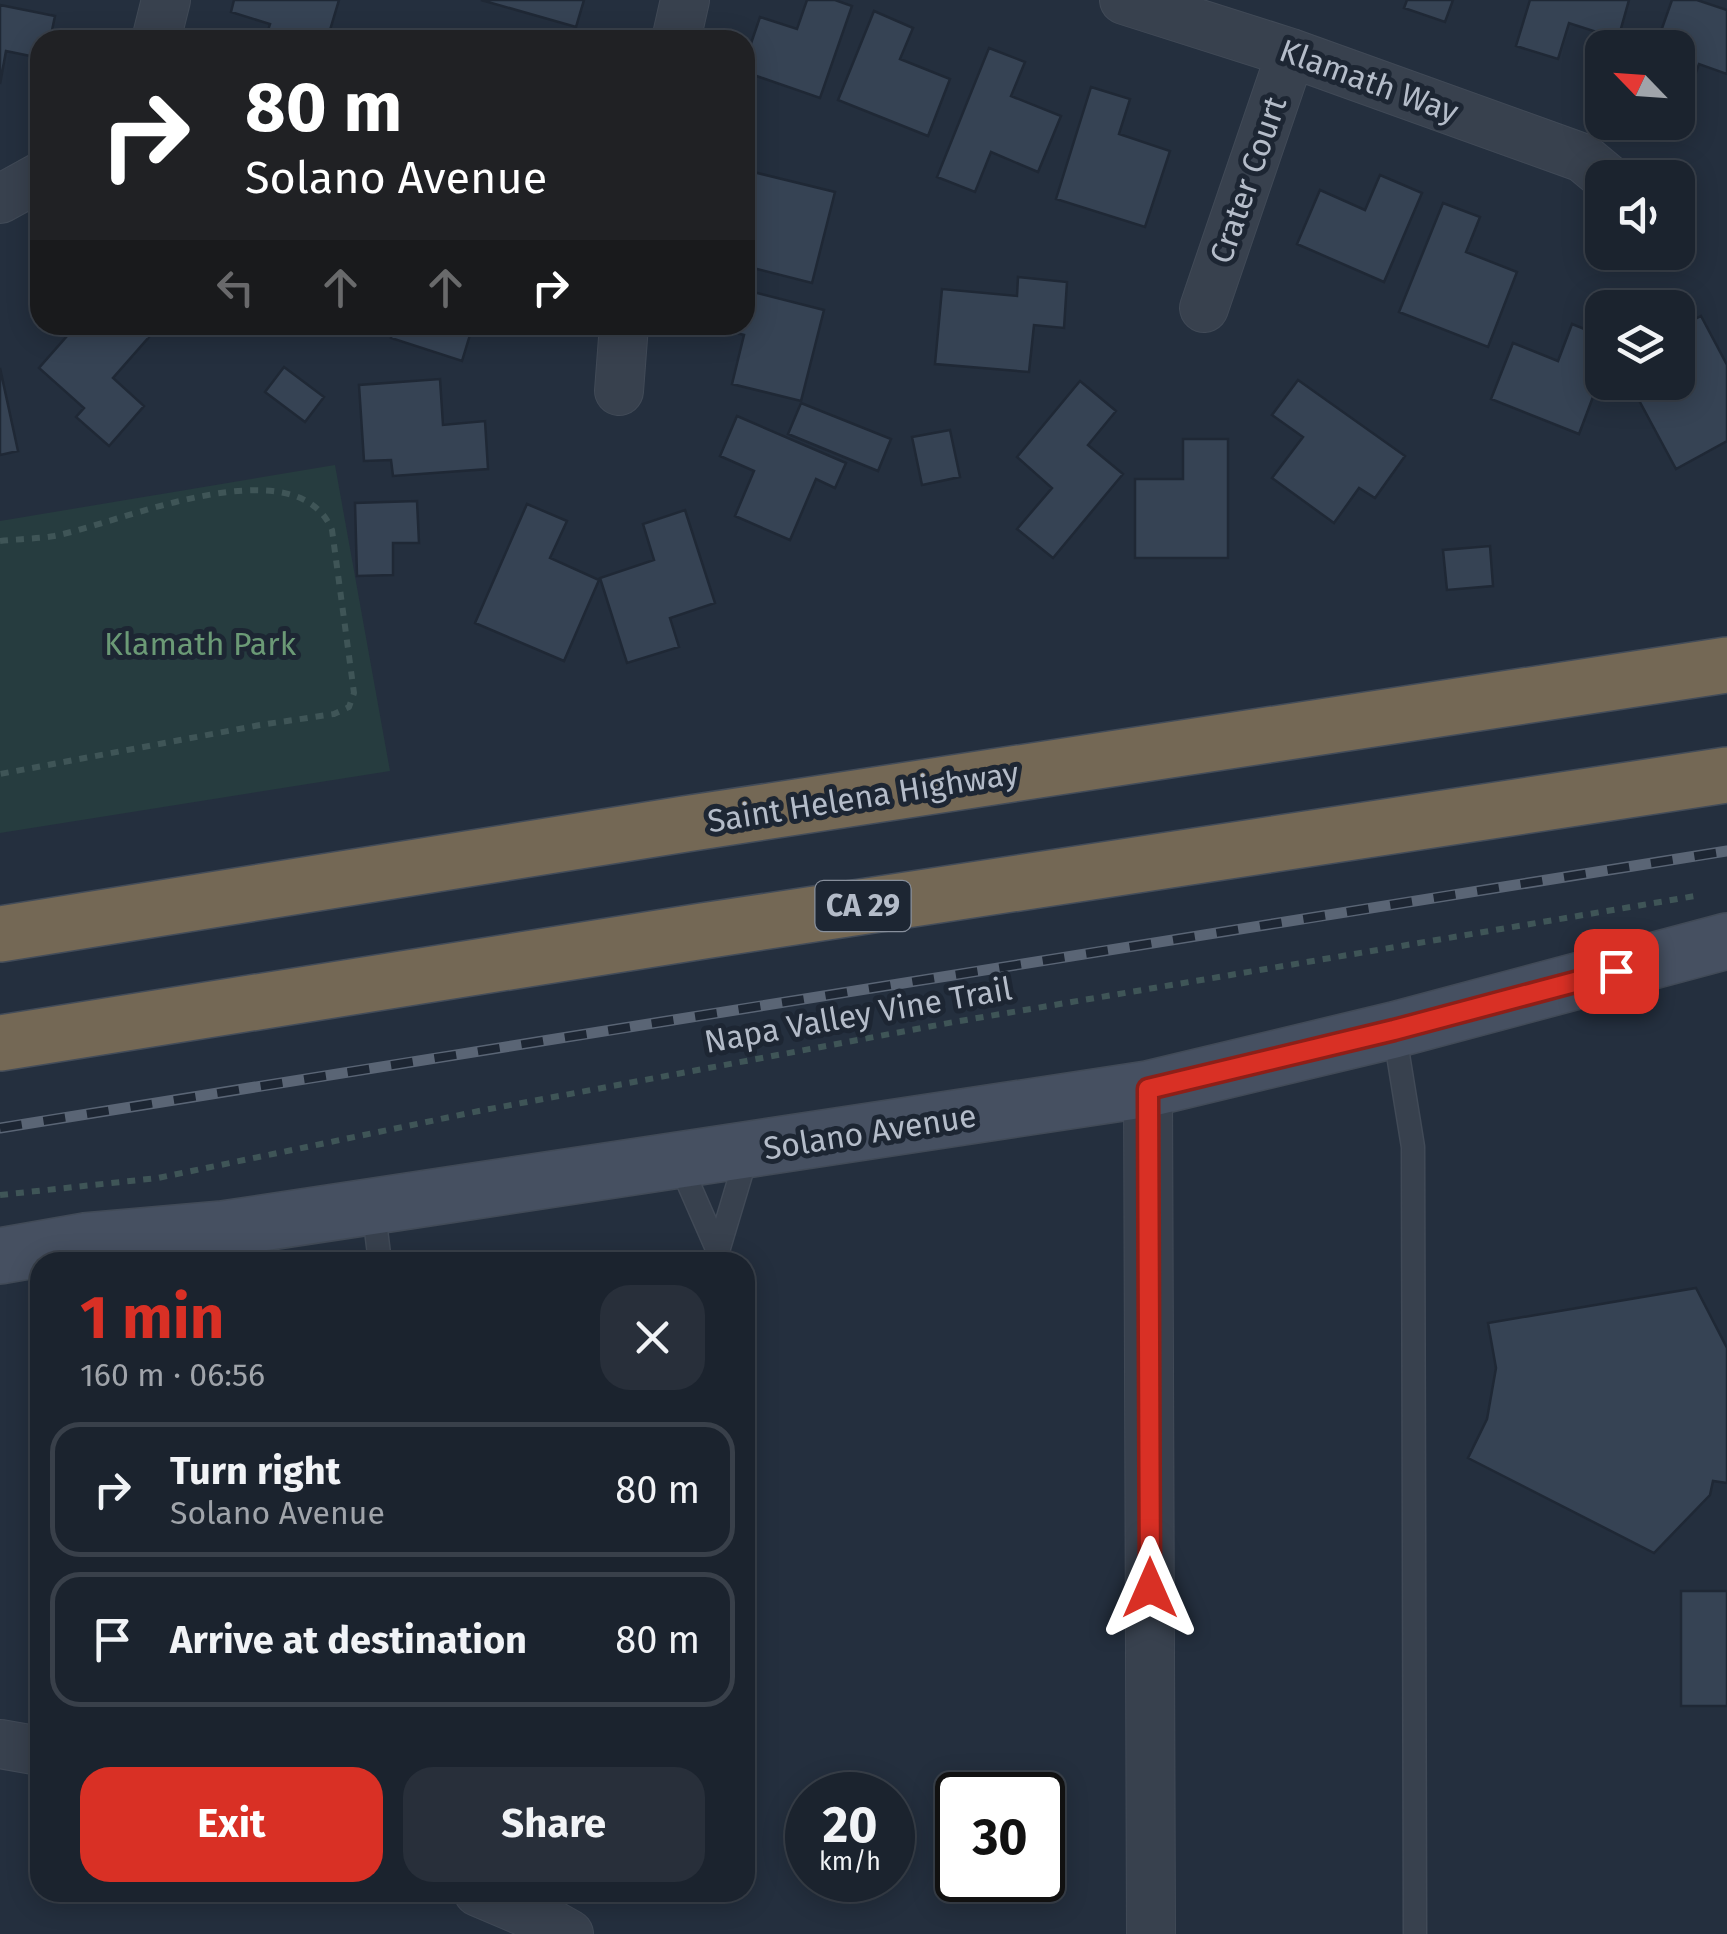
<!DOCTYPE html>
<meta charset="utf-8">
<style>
:root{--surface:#1b232e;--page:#282f3a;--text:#f1f3f6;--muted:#a0a4aa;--line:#39404a;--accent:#d93025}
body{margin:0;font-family:"Fira Sans",sans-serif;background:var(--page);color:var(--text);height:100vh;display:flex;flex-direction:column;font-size:38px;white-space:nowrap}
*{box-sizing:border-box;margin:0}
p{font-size:32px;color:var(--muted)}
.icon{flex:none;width:55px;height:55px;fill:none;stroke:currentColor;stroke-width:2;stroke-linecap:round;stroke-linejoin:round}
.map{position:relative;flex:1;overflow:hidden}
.side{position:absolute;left:30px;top:1252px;width:725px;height:650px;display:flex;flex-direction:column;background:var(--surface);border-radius:30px;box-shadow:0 5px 25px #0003,0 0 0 2px var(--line)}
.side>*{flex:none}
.guide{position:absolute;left:30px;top:30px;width:725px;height:305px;border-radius:30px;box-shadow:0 5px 25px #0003,0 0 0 2px var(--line);background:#202124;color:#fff;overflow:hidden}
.needle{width:65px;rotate:295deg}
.buttons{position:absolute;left:1585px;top:30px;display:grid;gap:20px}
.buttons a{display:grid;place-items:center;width:110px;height:110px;border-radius:20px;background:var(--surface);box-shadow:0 5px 25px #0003,0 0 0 2px var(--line);font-size:50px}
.speed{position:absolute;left:785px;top:1772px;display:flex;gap:20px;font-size:50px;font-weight:700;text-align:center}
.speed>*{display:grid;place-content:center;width:130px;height:130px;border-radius:50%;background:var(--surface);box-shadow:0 5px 25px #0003,0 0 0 2px var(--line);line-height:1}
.speed small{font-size:25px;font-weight:400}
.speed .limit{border:5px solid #111;border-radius:15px;background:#fff;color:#111}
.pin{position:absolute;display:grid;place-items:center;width:85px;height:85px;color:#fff;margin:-42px;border-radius:20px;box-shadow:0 5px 15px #0006}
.me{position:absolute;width:110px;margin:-55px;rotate:0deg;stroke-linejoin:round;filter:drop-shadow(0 0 8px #0008)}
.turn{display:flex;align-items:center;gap:35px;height:210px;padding:0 50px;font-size:45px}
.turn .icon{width:130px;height:130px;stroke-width:2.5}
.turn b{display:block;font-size:70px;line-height:85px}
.lanes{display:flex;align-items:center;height:95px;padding:0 50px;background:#0003;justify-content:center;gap:50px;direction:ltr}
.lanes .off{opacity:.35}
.round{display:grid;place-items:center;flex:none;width:105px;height:105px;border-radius:30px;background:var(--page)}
.summary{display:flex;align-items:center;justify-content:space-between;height:170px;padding:0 50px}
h1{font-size:60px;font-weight:700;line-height:75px;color:var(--accent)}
.button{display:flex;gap:20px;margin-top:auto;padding:20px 50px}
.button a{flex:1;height:115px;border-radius:30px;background:var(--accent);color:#fff;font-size:40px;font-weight:700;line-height:115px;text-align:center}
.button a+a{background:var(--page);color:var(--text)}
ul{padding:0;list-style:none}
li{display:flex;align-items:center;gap:30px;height:135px;margin:0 20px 15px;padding:0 30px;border:5px solid var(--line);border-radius:30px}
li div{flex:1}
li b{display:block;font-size:38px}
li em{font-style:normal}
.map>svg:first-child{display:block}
.green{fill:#263c3f}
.building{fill:#364354;stroke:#1f2835;stroke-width:2.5}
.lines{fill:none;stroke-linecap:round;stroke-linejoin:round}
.lane-casing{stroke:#414a57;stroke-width:25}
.street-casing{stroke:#414a57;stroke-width:50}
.secondary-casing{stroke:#414a57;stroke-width:58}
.highway-casing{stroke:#434c59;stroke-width:58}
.path{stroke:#3f5557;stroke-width:6;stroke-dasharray:8 8;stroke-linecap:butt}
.lane{stroke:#38414e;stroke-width:22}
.street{stroke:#38414e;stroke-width:48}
.secondary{stroke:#465061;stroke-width:55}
.highway{stroke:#746855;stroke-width:55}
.rail-casing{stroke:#5a6575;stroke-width:11}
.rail{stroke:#1d2633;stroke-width:8;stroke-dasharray:22;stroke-linecap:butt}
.route-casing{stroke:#8d1f18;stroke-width:25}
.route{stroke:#d93025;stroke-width:18}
.labels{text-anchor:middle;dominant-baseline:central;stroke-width:10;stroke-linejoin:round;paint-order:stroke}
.shield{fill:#1d2633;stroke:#878f9c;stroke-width:2.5}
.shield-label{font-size:30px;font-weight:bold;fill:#b4bcc9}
.street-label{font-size:32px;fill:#b4bcc9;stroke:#1d2633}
.park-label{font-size:32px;fill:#6b9a76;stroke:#1d2633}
</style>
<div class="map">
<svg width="1727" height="1934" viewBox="0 0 1727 1934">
<rect width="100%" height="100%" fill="#242f3e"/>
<path class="green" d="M335 465 390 771 0 833V521Z"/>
<path class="building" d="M234 0H339L327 40H265L270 24 231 12Z
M481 0H584L576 27Z
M807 0H835L852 6 820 98 745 72V61L760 17 797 29Z
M1407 0H1453L1445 22 1404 8Z
M1530 0H1629L1618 39 1569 23 1558 59 1516 46Z
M1672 0H1697L1727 10V74L1699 64 1685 103 1678 100V48H1655Z
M0 5 55 16 50 40H40V58L6 51 0 84Z
M874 11 913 28 900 59 950 79 928 136 838 100Z
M989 48 1025 62 1011 96 1061 116 1038 172 991 152 975 192 937 177Z
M1091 87 1130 99 1119 134 1170 151 1145 227 1056 199Z
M745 170 835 192 812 283 745 266V242L751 218 745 217Z
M1380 175 1422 193 1384 282 1297 244 1320 190 1365 210Z
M1443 203 1480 217 1466 252 1517 272 1488 347 1399 312Z
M1018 277 1067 282 1064 328 1034 325 1029 372 935 364 942 289 1017 296Z
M745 290 824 310 801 401 732 384 744 335 705 325H745Z
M1701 316 1727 365V441L1676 469 1634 391 1649 382H1678V367L1681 365 1678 359V328Z
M1572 324 1602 336V373L1579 434 1491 399 1513 343 1558 361Z
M71 325H136L149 337 113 378 144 406 109 446 76 417 84 408 39 368 74 328Z
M395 325H473L462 361 391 338Z
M284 367 324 397 305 422 265 392Z
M0 368 18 451 0 455Z
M440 379 443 425 485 421 488 469 393 476 391 460 364 461 359 385Z
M1298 380 1405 456 1375 498 1359 488 1334 523 1272 478 1303 437 1272 415Z
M1080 381 1116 411 1088 445 1123 474 1053 558 1017 529 1052 488 1017 457Z
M801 403 891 439 878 471 788 434Z
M737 416 846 463 835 488 816 479 790 540 735 516 754 471 720 456Z
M950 430 960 477 922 485 912 437Z
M1183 439H1228V558H1135V479H1183Z
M417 501 419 543H393V575L357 576 355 503Z
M527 504 567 521 550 558 599 580 564 661 475 623Z
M685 510 715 603 670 618 679 647 627 663 600 578 654 560 643 524Z
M1490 546 1493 586 1447 590 1443 550Z
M1696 1288 1727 1348V1483L1713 1481 1710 1495 1654 1553 1468 1458 1487 1419 1496 1368 1488 1323Z
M1681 1591H1727V1706H1681Z"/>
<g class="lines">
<defs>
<path id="lane" d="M1394 1030 1413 1147 1415 1934
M679 1162 718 1251 720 1262
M373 1206 380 1262
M718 1251 748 1151"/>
<path id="street" d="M1124 0 1291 53 1583 158 1607 178
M156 40 166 0
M676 40 685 0
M0 199 40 177
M1204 308 1291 53
M619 391 624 325
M1148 1089 1151 1934
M0 1744 40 1751
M478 1892 546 1921 569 1934"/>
<path id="secondary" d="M0 1256 85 1241 223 1229 1148 1089 1394 1030 1727 941"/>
<path id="highway" d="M0 934 685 824 1727 665
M0 1043 703 931 1727 775"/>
</defs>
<use href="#lane" class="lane-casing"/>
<use href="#street" class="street-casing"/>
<use href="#secondary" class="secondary-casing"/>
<use href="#highway" class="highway-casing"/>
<path class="path" d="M0 541C18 539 36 539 54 536 118 524 296 443 332 530L354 693 349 707 334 714 260 725 0 774
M0 1195 158 1178 479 1111 954 1022 1701 895"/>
<use href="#lane" class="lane"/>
<use href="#street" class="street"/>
<use href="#secondary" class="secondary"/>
<use href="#highway" class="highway"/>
<defs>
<path id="rail" d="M0 1128 1727 851"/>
</defs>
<use href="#rail" class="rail-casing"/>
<use href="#rail" class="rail"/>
</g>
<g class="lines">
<defs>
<path id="route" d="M1150 1588 1148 1089 1394 1030 1616 971"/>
</defs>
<use href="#route" class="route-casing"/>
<use href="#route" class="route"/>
</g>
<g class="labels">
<rect class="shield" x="815.5" y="881" width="95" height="50" rx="8"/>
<g class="shield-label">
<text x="863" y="906">CA 29</text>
</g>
<g class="street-label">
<text transform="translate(1369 81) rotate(20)">Klamath Way</text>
<text transform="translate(1248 180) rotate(-71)">Crater Court</text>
<text transform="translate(863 797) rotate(-9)">Saint Helena Highway</text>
<text transform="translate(858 1015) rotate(-10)">Napa Valley Vine Trail</text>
<text transform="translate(870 1132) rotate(-9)">Solano Avenue</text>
</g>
<g class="park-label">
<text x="200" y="644">Klamath Park</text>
</g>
</g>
</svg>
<div class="buttons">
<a><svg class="needle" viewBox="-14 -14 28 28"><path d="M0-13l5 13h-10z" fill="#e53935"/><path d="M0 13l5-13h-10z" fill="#a0a4aa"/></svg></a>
<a><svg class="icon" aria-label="sound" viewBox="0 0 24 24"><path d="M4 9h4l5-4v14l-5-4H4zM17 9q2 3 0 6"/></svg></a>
<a><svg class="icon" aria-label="layers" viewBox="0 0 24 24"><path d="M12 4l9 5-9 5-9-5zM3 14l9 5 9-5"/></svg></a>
</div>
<div class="speed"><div>20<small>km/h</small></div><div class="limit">30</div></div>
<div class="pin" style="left:1616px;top:971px;background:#d93025"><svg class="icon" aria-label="arrive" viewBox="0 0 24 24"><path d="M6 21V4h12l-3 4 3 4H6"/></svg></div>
<svg class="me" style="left:1150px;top:1588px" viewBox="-20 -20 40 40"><path d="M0-17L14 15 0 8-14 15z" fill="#d93025" stroke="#fff" stroke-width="4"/></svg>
<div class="guide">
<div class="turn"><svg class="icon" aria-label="right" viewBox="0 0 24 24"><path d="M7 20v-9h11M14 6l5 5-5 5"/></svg><div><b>80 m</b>Solano Avenue</div></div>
<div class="lanes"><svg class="icon off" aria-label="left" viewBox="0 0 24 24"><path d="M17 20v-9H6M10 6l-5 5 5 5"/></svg><svg class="icon off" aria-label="ahead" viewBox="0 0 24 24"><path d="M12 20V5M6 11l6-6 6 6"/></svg><svg class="icon off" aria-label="ahead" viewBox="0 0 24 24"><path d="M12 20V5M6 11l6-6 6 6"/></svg><svg class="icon" aria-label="right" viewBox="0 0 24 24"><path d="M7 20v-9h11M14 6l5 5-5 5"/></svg></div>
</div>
<section class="side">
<div class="summary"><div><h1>1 min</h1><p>160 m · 06:56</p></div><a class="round"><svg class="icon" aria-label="close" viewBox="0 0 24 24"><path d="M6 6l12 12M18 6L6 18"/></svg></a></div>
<ul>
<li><svg class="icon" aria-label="right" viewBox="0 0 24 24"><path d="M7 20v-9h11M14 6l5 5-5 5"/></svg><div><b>Turn right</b><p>Solano Avenue</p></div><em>80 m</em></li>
<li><svg class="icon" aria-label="arrive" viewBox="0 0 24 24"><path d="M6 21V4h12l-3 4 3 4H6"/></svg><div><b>Arrive at destination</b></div><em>80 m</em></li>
</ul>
<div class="button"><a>Exit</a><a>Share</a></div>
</section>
</div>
